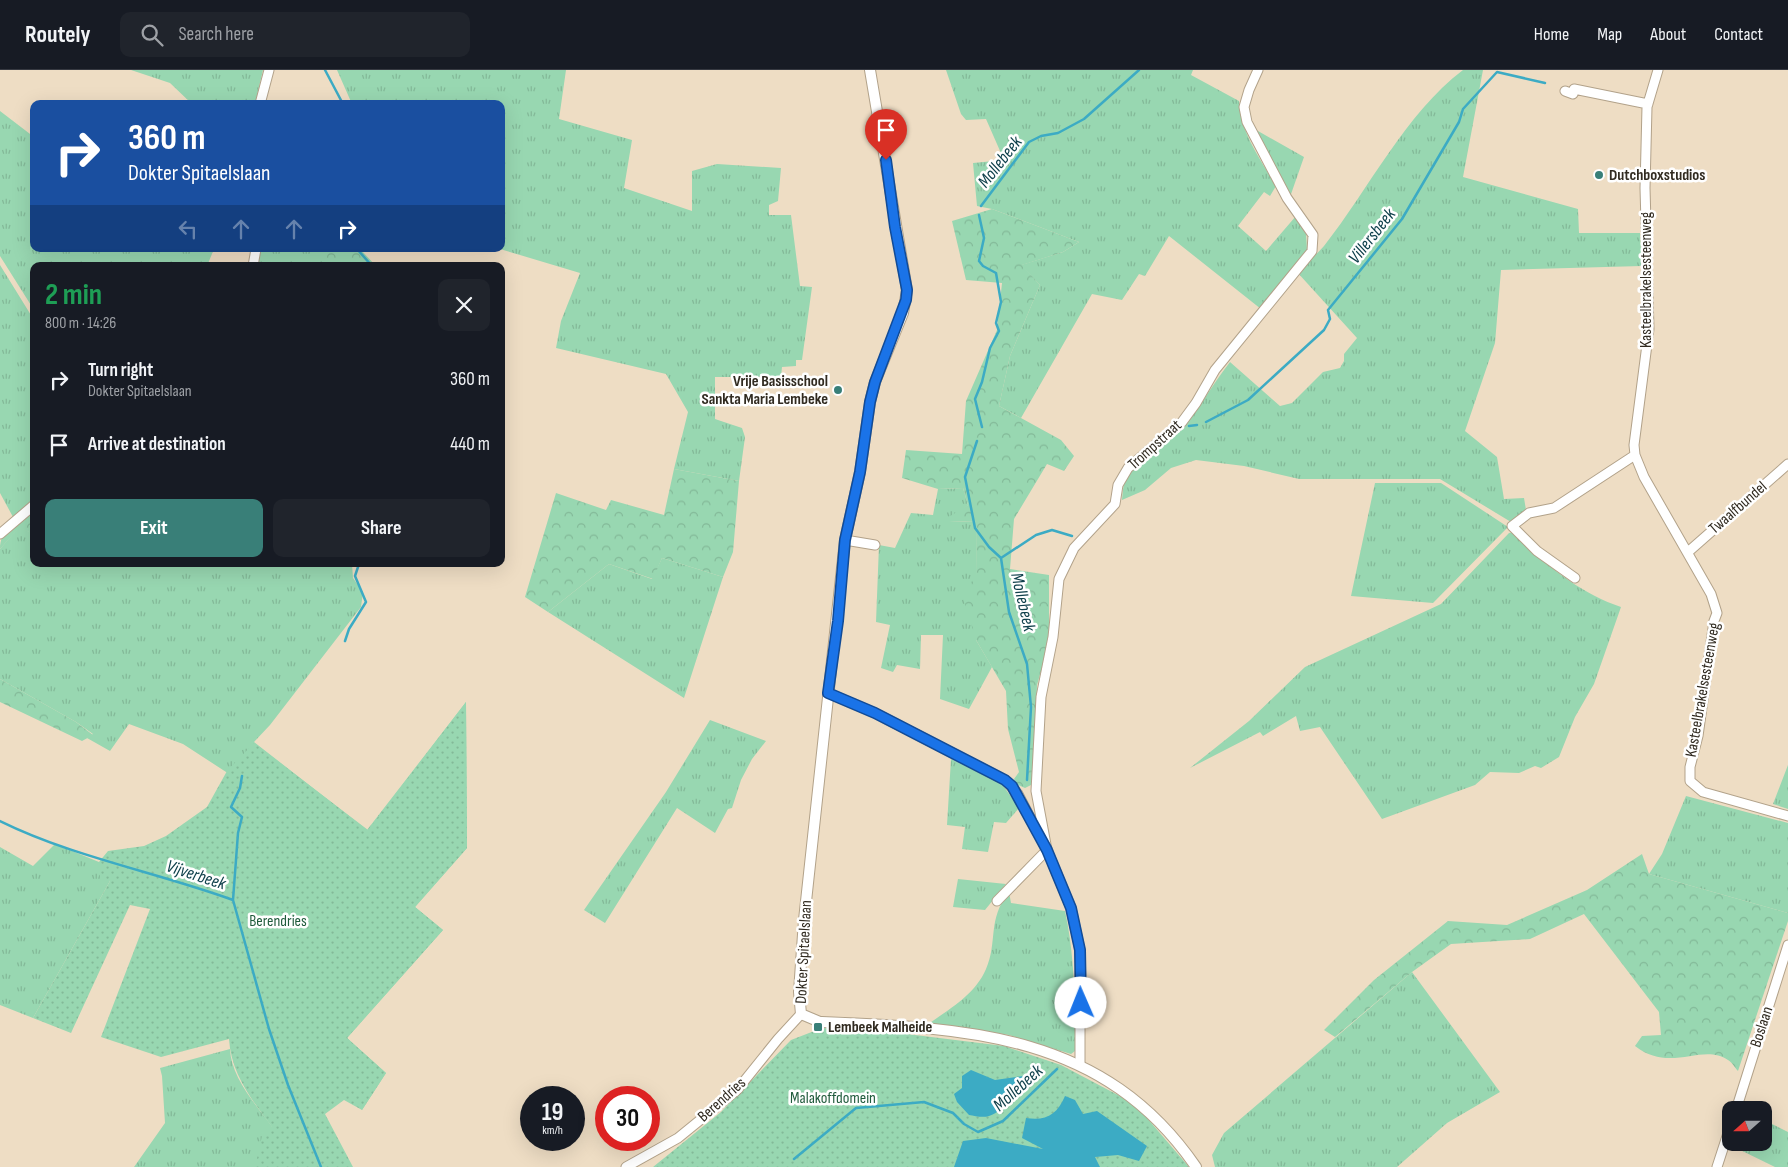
<!DOCTYPE html>
<meta charset="utf-8">
<style>
:root{--surface:#171b24;--page:#20242c;--text:#f1f3f6;--muted:#9ea1a6;--line:#363941;--accent:#397f78}
body{margin:0;font-family:"Sofia Sans Condensed",sans-serif;background:var(--page);color:var(--text);height:100vh;display:flex;flex-direction:column;font-size:19px;white-space:nowrap}
*{box-sizing:border-box;margin:0}
p{font-size:16px;color:var(--muted)}
.icon{flex:none;width:28px;height:28px;fill:none;stroke:currentColor;stroke-width:2;stroke-linecap:round;stroke-linejoin:round}
.map{position:relative;flex:1;overflow:hidden}
.sheet{position:absolute;left:30px;top:192px;width:475px;height:305px;display:flex;flex-direction:column;background:var(--surface);border-radius:10px;box-shadow:0 5px 20px #0002}
.sheet>*{flex:none}
.banner{position:absolute;left:30px;top:30px;width:475px;height:152px;border-radius:10px;box-shadow:0 5px 20px #0002;background:#1a4fa0;color:#fff;overflow:hidden}
.needle{width:32px;rotate:249deg}
.tools{position:absolute;left:1722px;top:1031px;display:grid;gap:10px}
.tools a{display:grid;place-items:center;width:50px;height:50px;border-radius:10px;background:var(--surface);box-shadow:0 5px 20px #0002;font-size:25px}
.speed{position:absolute;left:520px;top:1016px;display:flex;gap:10px;font-size:25px;font-weight:700;text-align:center}
.speed>*{display:grid;place-content:center;width:65px;height:65px;border-radius:50%;background:var(--surface);box-shadow:0 5px 20px #0002;line-height:1}
.speed small{font-size:12px;font-weight:400}
.speed .limit{border:8px solid #d22;background:#fff;color:#111}
.pin{position:absolute;display:grid;place-items:center;width:42px;height:42px;color:#fff;margin:-51px -21px;border-radius:50% 50% 50% 0;rotate:-45deg;box-shadow:0 0 5px #0007}
.pin .icon{rotate:45deg}
.me{position:absolute;width:55px;margin:-28px;rotate:359deg;stroke-linejoin:round;filter:drop-shadow(0 0 4px #0008)}
.turn{display:flex;align-items:center;gap:18px;height:105px;padding:0 15px;font-size:22px}
.turn .icon{width:65px;height:65px;stroke-width:2.5}
.turn b{display:block;font-size:35px;line-height:42px}
.lanes{display:flex;align-items:center;height:48px;padding:0 15px;background:#0003;justify-content:center;gap:25px;direction:ltr}
.lanes .off{opacity:.35}
.round{display:grid;place-items:center;flex:none;width:52px;height:52px;border-radius:10px;background:var(--page)}
.headline{display:flex;align-items:center;justify-content:space-between;height:85px;padding:0 15px}
h1{font-size:30px;font-weight:700;line-height:38px;color:#1e9e55}
.action{display:flex;gap:10px;margin-top:auto;padding:10px 15px}
.action a{flex:1;height:58px;border-radius:10px;background:var(--accent);color:#fff;font-size:20px;font-weight:700;line-height:58px;text-align:center}
.action a+a{background:var(--page);color:var(--text)}
ul{padding:0;list-style:none}
li{display:flex;align-items:center;gap:15px;height:65px;padding:0 15px}
li div{flex:1}
li b{display:block;font-size:19px}
li em{font-style:normal}
header{display:flex;align-items:center;gap:30px;box-sizing:border-box;height:70px;padding:0 25px;background:var(--surface);border-bottom:1px solid var(--line)}
header strong{font-size:24px}
nav{display:flex;gap:28px;margin-inline-start:auto;font-size:18px}
.search{width:350px;height:45px;background:var(--page);display:flex;align-items:center;gap:12px;box-sizing:border-box;padding:0 18px;border-radius:10px;color:var(--muted);font-size:19px}
.map>svg:first-child{display:block}
.grass{fill:url(#grass-tufts)}
.forest{fill:url(#forest-crowns)}
.park{fill:url(#park-dots)}
.water{fill:#3cabc4}
.lines{fill:none;stroke-linecap:round;stroke-linejoin:round}
.stream{stroke:#3cabc4;stroke-width:2.5}
.minor-casing{stroke:#b2a28a;stroke-width:11}
.tertiary-casing{stroke:#b2a28a;stroke-width:12}
.minor{stroke:#fff;stroke-width:9}
.tertiary{stroke:#fff;stroke-width:10}
.route-casing{stroke:#114b97;stroke-width:12}
.route{stroke:#1a73e8;stroke-width:9}
.poi-dot{fill:#397f78;stroke:#fff;stroke-width:2}
.labels{text-anchor:middle;dominant-baseline:central;stroke-width:5;stroke-linejoin:round;paint-order:stroke}
.poi-label{font-size:16px;font-weight:bold;fill:#312b21;stroke:#fff;text-anchor:start}
.street-label{font-size:16px;fill:#312b21;stroke:#fff}
.park-label{font-size:16px;fill:#205b3c;stroke:#fff}
.water-label{font-size:18px;font-style:italic;fill:#10414c;stroke:#fff}
</style>
<header>
<strong>Routely</strong>
<div class="search"><svg class="icon" aria-label="search" viewBox="0 0 24 24"><circle cx="10" cy="10" r="6"/><path d="M15 15l6 6"/></svg>Search here</div>
<nav><a>Home</a><a>Map</a><a>About</a><a>Contact</a></nav>
</header>
<div class="map">
<svg width="1788" height="1097" viewBox="0 0 1788 1097">
<defs>
<pattern id="grass-tufts" width="24" height="20" patternUnits="userSpaceOnUse" patternTransform="scale(1.25)"><rect width="24" height="20" fill="#98d7b1"/><path d="M3 7l-1-3M5 7V3M7 7l1-3M15 17l-1-3M17 17v-4M19 17l1-3" fill="none" stroke="#83b998"/></pattern>
<pattern id="forest-crowns" width="20" height="18" patternUnits="userSpaceOnUse" patternTransform="scale(1.25)"><rect width="20" height="18" fill="#98d7b1"/><path d="M2 6a3 3 0 1 1 6 0M12 15a3 3 0 1 1 6 0" fill="none" stroke="#83b998"/></pattern>
<pattern id="park-dots" width="8" height="8" patternUnits="userSpaceOnUse" patternTransform="scale(1.25)"><rect width="8" height="8" fill="#98d7b1"/><path d="M2 2h.1M6 6h.1" fill="none" stroke="#83b998" stroke-width="1.8" stroke-linecap="round"/></pattern>
</defs>
<rect width="100%" height="100%" fill="#eeddc4"/>
<path class="grass" d="M131 0H263L255 34H192L170 13Z
M337 0H566L559 49 632 70 624 118 692 141V101L717 94 781 98 778 131 769 135V145H791L800 216 812 217 802 290H796V296L782 297 781 307H715V349L742 358 745 367 739 411 674 399 688 342 666 304 556 278 561 251 580 203 500 179 501 34H352Z
M946 0H1193L1191 5 1239 31C1240 62 1261 90 1276 116L1270 126 1264 122 1238 156 1266 181 1296 146 1306 163 1307 180 1261 239 1169 166 1145 206 1139 204 1122 230 1092 224 1021 348 999 336 1010 286 1040 215 1021 195 1063 182 1079 172 992 139 977 136 973 93 1004 90 986 49 966 50 961 44Z
M1463 0H1483L1463 107 1578 139 1579 163H1640L1642 196 1501 200 1495 273 1465 361 1497 387 1504 429 1524 428 1526 440 1511 452 1440 409H1299L1244 396 1196 390 1171 398 1145 420 1122 430C1123 420 1123 410 1130 401 1142 387 1162 379 1175 365 1197 344 1211 316 1230 292L1280 336 1292 333 1323 302 1340 298 1344 291V284L1357 268 1297 202C1306 194 1316 185 1324 176 1369 119 1405 44 1463 0Z
M0 41 34 67V179H214L207 196H34V240L0 186Z
M1251 57 1304 87 1290 127Z
M259 179H360L372 196H255Z
M0 195 34 250V430L13 447 0 423Z
M1375 413H1441L1508 457 1433 533 1351 526Z
M963 418 968 435 949 451 977 452 976 570 992 597 969 639 940 629 943 565H921L920 599 897 595 893 602 881 598 890 555 876 552 879 475 895 478 911 443 933 445 938 419Z
M19 457 34 464V494H352L353 508 363 522 361 537 270 655 254 672 367 760 466 632 467 778 415 837 443 860 347 968 386 1003 362 1040 243 713 183 674 129 654 110 681 87 668 93 664 76 652 0 609V479Z
M1515 462C1543 494 1581 524 1621 537L1594 614 1575 647 1559 687 1541 698 1535 696 1519 703 1490 702 1475 715 1382 749 1320 657 1300 661 1296 646 1263 666 1260 662 1190 698 1249 651 1305 597 1441 534 1509 463Z
M662 488 723 507 684 628 548 542 609 494 652 509Z
M710 650 766 671 752 689 741 710 732 738 728 739 715 763 677 738 605 853 584 840 666 722Z
M951 689 1002 714 1019 738 1006 753 994 752 988 782 962 779 965 757 947 755Z
M1788 695V739L1773 734Z
M1686 726 1788 753V843L1649 804 1662 784Z
M55 774 99 792 110 811 33 948 0 935V777L33 796Z
M958 809 1006 814 985 840 953 837Z
M1009 822 1011 833 1065 841C1075 887 1075 933 1075 981L1071 984 1009 965 973 959 927 955C949 939 975 925 986 899 998 872 987 849 1009 822Z
M1412 902 1500 1022 1447 1053 1397 1097H1215L1212 1085 1224 1063Z
M230 979C231 1010 261 1040 278 1065 284 1075 288 1087 292 1097H134L165 1053 162 1006 160 998Z
M1764 1050 1788 1062V1097H1775L1730 1075 1731 1072H1764Z"/>
<path class="forest" d="M992 139 1079 172 1063 182 1022 195 1040 215 1010 286 999 336 1061 370 1074 386 1064 401 1047 394 1014 449 1010 499 1049 505V573L1037 615 1034 703 1031 715 1025 718 1016 714 1014 709 1019 702 1008 659 1006 621 976 570 962 524 976 506 977 452 949 451 947 448 968 435 963 418 938 419 902 408 906 380 962 384 966 331 997 260 1002 213 966 210 952 151Z
M326 179H360L376 196H346L345 194V196H328Z
M674 399 739 411 733 482 723 507 662 488 653 509 609 494 548 542 525 527 556 423 606 440 611 430 664 445Z
M28 445 34 448V464L19 458 0 479C0 460 14 454 28 445Z
M0 609 76 652 93 665 82 671 0 632Z
M1642 784 1649 804 1788 843V851L1738 1001C1735 998 1732 992 1728 990 1702 972 1671 1004 1635 976L1642 966 1661 965 1659 942 1584 844 1530 869 1451 874 1412 902 1335 967 1324 960 1374 910 1448 851 1507 855 1587 820Z"/>
<path class="park" d="M466 632 467 778 415 837 443 860 347 968 386 1003 362 1040 344 1030 325 1044 353 1097H255L262 1066 272 1057C252 1030 231 1004 229 969L161 987 101 967 150 839 130 835 71 963 33 948 110 811 100 808 99 792 108 781 144 776 166 766 207 737 227 701 254 673 368 760Z
M822 958 907 964 1004 976 1061 995 1135 1034 1189 1097H653L721 1042 791 970Z"/>
<path class="water" d="M971 1000 995 1010 1031 1005C1025 1016 1002 1043 989 1046 983 1048 975 1046 969 1045L957 1032 954 1024 962 1018V1006Z
M1065 1026 1075 1030 1083 1044 1097 1041 1147 1076 1139 1091 1118 1085 1095 1087 1100 1097H954L963 1071 986 1068 1043 1079 1022 1068 1026 1048C1046 1051 1057 1045 1065 1026Z"/>
<g class="lines">
<path class="stream" d="M325 0 343 34
M981 136 1029 72 1041 66 1058 63 1084 49 1139 0
M979 145 984 168 979 191 983 196 996 203 1001 232 996 253 999 261 990 278 982 312 975 329 982 357
M357 179 372 196
M1206 352 1248 330 1324 260 1330 249 1328 240 1402 149 1459 52 1463 39 1497 2 1545 13
M1189 356 1197 355
M977 371 965 407 975 458 989 477 1001 488 1009 542 1027 594 1031 637 1027 710
M1001 488 1036 465 1052 460 1072 466
M345 571 349 559 366 532 355 506 359 494
M0 751C73 787 156 802 233 830L269 959 288 1015 321 1097
M233 830 238 763 242 747 231 737 240 718 242 706
M794 1089 856 1038 924 1032 953 1043 964 1054 978 1062 1003 1051 1057 999"/>
<defs>
<path id="minor" d="M1658 0 1647 37 1645 118 1649 259 1634 375 1635 385 1644 407 1711 524 1717 543 1714 551 1698 666 1690 697V711L1703 722 1788 746
M1565 21 1573 24 1574 19 1648 34
M260 34 269 0
M253 196 256 179
M0 464 34 435
M845 470 875 475
M1688 482 1788 394
M1575 508 1537 481 1512 456 1529 443 1554 438 1635 385
M828 623 875 643 1005 710 1018 724 1047 780 1071 838 1080 880V994
M1047 780 1036 721 1041 627 1053 567 1059 509 1074 478 1115 434 1118 415 1128 398 1182 352 1196 333 1215 300 1312 181 1313 165 1287 128 1247 52 1244 37 1249 20 1258 0
M997 831 1047 780
M1736 1040 1788 875
M626 1097 678 1068 737 1020 778 969 801 944
M1717 1097 1731 1054"/>
<path id="tertiary" d="M870 0 907 220 903 243 875 312 870 332 860 402 845 470 804 850 799 922 801 944 820 952C968 958 1104 963 1196 1097"/>
</defs>
<use href="#minor" class="minor-casing"/>
<use href="#tertiary" class="tertiary-casing"/>
<use href="#minor" class="minor"/>
<use href="#tertiary" class="tertiary"/>
</g>
<g class="lines">
<defs>
<path id="route" d="M886 90 895 157 907 220 906 230 875 312 870 332 860 402 845 470 838 551 828 623 875 643 1005 710 1012 716 1047 780 1071 838 1080 880 1081 933"/>
</defs>
<use href="#route" class="route-casing"/>
<use href="#route" class="route"/>
</g>
<g class="poi-dot">
<circle cx="1599" cy="105" r="5"/>
<circle cx="838" cy="320" r="5"/>
<rect x="813" y="952" width="10" height="10" rx="2.5"/>
</g>
<g class="labels">
<g class="poi-label">
<text x="1609" y="105">Dutchboxstudios</text>
<text x="828" y="311" text-anchor="end">Vrije Basisschool<tspan x="828" dy="18">Sankta Maria Lembeke</tspan></text>
<text x="828" y="957">Lembeek Malheide</text>
</g>
<g class="street-label">
<text transform="translate(1646 210) rotate(-90)">Kasteelbrakelsesteenweg</text>
<text transform="translate(1155 375) rotate(-42)">Trompstraat</text>
<text transform="translate(1738 438) rotate(-41)">Twaalfbundel</text>
<text transform="translate(1703 620) rotate(-80)">Kasteelbrakelsesteenweg</text>
<text transform="translate(804 882) rotate(-87)">Dokter Spitaelslaan</text>
<text transform="translate(1762 957) rotate(-72)">Boslaan</text>
<text transform="translate(722 1030) rotate(-42)">Berendries</text>
</g>
<g class="park-label">
<text x="278" y="851">Berendries</text>
<text x="833" y="1028">Malakoffdomein</text>
</g>
<g class="water-label">
<text transform="translate(1000 92) rotate(-52)">Mollebeek</text>
<text transform="translate(1372 166) rotate(-52)">Villersbeek</text>
<text transform="translate(1023 532) rotate(77)">Mollebeek</text>
<text transform="translate(196 805) rotate(18)">Vijverbeek</text>
<text transform="translate(1018 1018) rotate(-42)">Mollebeek</text>
</g>
</g>
</svg>
<div class="tools">
<a><svg class="needle" viewBox="-14 -14 28 28"><path d="M0-13l5 13h-10z" fill="#e53935"/><path d="M0 13l5-13h-10z" fill="#9ea1a6"/></svg></a>
</div>
<div class="speed"><div>19<small>km/h</small></div><div class="limit">30</div></div>
<div class="pin" style="left:886px;top:90px;background:#d93025"><svg class="icon" aria-label="arrive" viewBox="0 0 24 24"><path d="M6 21V4h12l-3 4 3 4H6"/></svg></div>
<svg class="me" style="left:1081px;top:933px" viewBox="-20 -20 40 40"><circle r="19" fill="#fff"/><path d="M0-13L10 11 0 6-10 11z" fill="#1a73e8"/></svg>
<div class="banner">
<div class="turn"><svg class="icon" aria-label="right" viewBox="0 0 24 24"><path d="M7 20v-9h11M14 6l5 5-5 5"/></svg><div><b>360 m</b>Dokter Spitaelslaan</div></div>
<div class="lanes"><svg class="icon off" aria-label="left" viewBox="0 0 24 24"><path d="M17 20v-9H6M10 6l-5 5 5 5"/></svg><svg class="icon off" aria-label="ahead" viewBox="0 0 24 24"><path d="M12 20V5M6 11l6-6 6 6"/></svg><svg class="icon off" aria-label="ahead" viewBox="0 0 24 24"><path d="M12 20V5M6 11l6-6 6 6"/></svg><svg class="icon" aria-label="right" viewBox="0 0 24 24"><path d="M7 20v-9h11M14 6l5 5-5 5"/></svg></div>
</div>
<section class="sheet">
<div class="headline"><div><h1>2 min</h1><p>800 m · 14:26</p></div><a class="round"><svg class="icon" aria-label="close" viewBox="0 0 24 24"><path d="M6 6l12 12M18 6L6 18"/></svg></a></div>
<ul>
<li><svg class="icon" aria-label="right" viewBox="0 0 24 24"><path d="M7 20v-9h11M14 6l5 5-5 5"/></svg><div><b>Turn right</b><p>Dokter Spitaelslaan</p></div><em>360 m</em></li>
<li><svg class="icon" aria-label="arrive" viewBox="0 0 24 24"><path d="M6 21V4h12l-3 4 3 4H6"/></svg><div><b>Arrive at destination</b></div><em>440 m</em></li>
</ul>
<div class="action"><a>Exit</a><a>Share</a></div>
</section>
</div>
